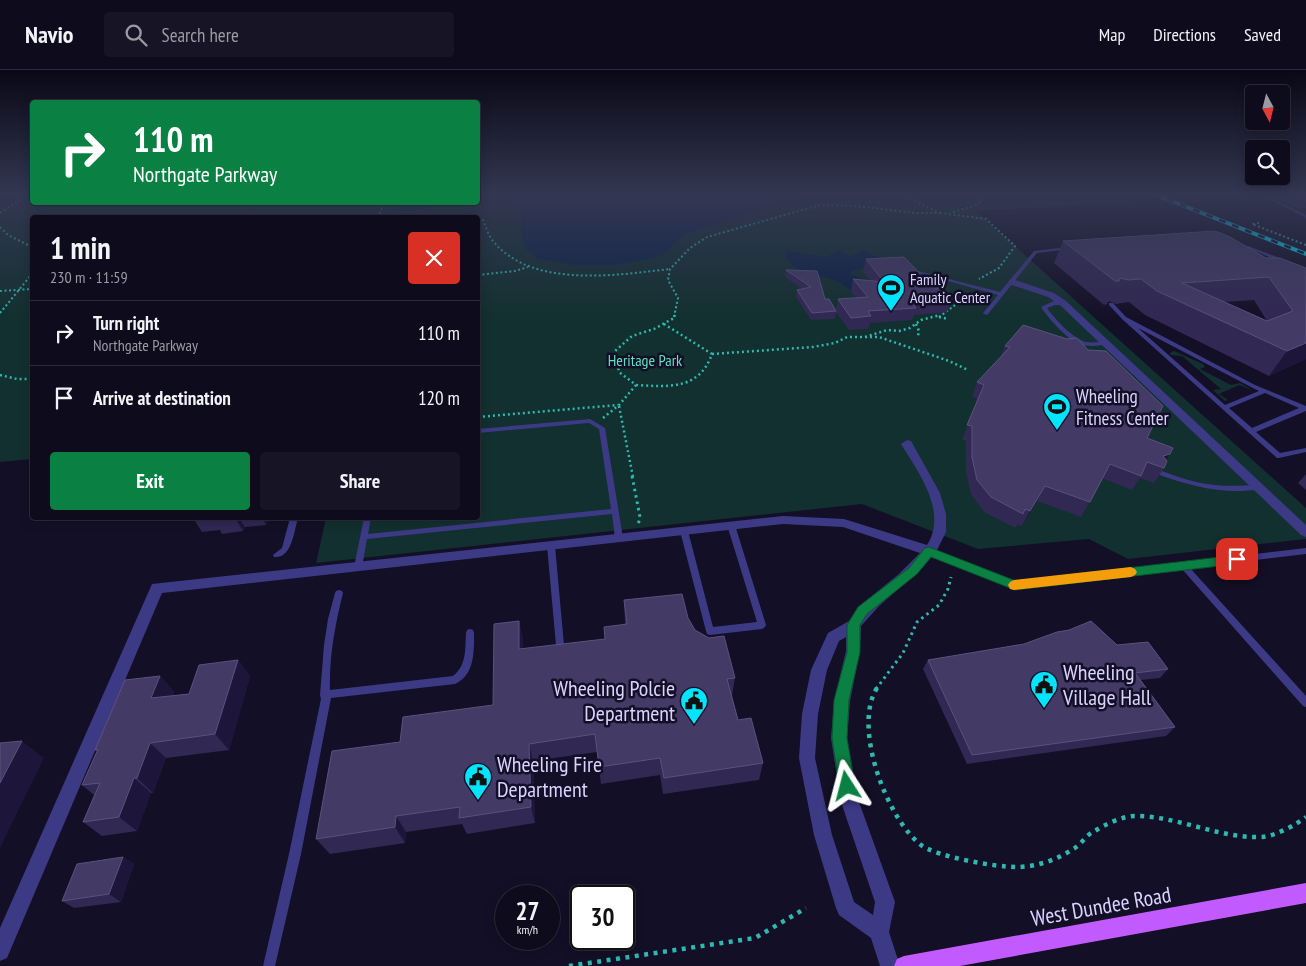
<!DOCTYPE html>
<meta charset="utf-8">
<style>
:root{--surface:#0e0b1c;--page:#171425;--text:#f1f3f6;--muted:#9b9ba3;--line:#2e2b3b;--accent:#0b8043}
body{margin:0;font-family:"PT Sans Narrow",sans-serif;background:var(--page);color:var(--text);height:100vh;display:flex;flex-direction:column;font-size:19px;white-space:nowrap}
*{box-sizing:border-box;margin:0}
p{font-size:16px;color:var(--muted)}
.icon{flex:none;width:28px;height:28px;fill:none;stroke:currentColor;stroke-width:2;stroke-linecap:round;stroke-linejoin:round}
.map{position:relative;flex:1;overflow:hidden}
.drawer{position:absolute;left:30px;top:145px;width:450px;height:305px;display:flex;flex-direction:column;background:var(--surface);border-radius:5px;box-shadow:0 2px 12px #0003,0 0 0 1px var(--line)}
.drawer>*{flex:none}
.top-card{position:absolute;left:30px;top:30px;width:450px;height:105px;border-radius:5px;box-shadow:0 2px 12px #0003,0 0 0 1px var(--line);background:#0b8043;color:#fff;overflow:hidden}
.needle{width:32px;rotate:173deg}
.fabs{position:absolute;left:1245px;top:15px;display:grid;gap:10px}
.fabs a{display:grid;place-items:center;width:45px;height:45px;border-radius:5px;background:var(--surface);box-shadow:0 2px 12px #0003,0 0 0 1px var(--line);font-size:25px}
.speed{position:absolute;left:495px;top:815px;display:flex;gap:10px;font-size:25px;font-weight:700;text-align:center}
.speed>*{display:grid;place-content:center;width:65px;height:65px;border-radius:50%;background:var(--surface);box-shadow:0 2px 12px #0003,0 0 0 1px var(--line);line-height:1}
.speed small{font-size:12px;font-weight:400}
.speed .limit{border:2px solid #111;border-radius:8px;background:#fff;color:#111}
.pin{position:absolute;display:grid;place-items:center;width:42px;height:42px;color:#fff;margin:-21px;border-radius:10px;box-shadow:0 2px 8px #0006}
.me{position:absolute;width:55px;margin:-28px;rotate:351deg;stroke-linejoin:round;filter:drop-shadow(0 0 4px #0008)}
.turn{display:flex;align-items:center;gap:18px;height:105px;padding:0 20px;font-size:22px}
.turn .icon{width:65px;height:65px;stroke-width:2.5}
.turn b{display:block;font-size:35px;line-height:42px}
.round{display:grid;place-items:center;flex:none;width:52px;height:52px;border-radius:5px;background:var(--page)}
.headline{display:flex;align-items:center;justify-content:space-between;height:85px;padding:0 20px}
h1{font-size:30px;font-weight:600;line-height:38px}
.cta{display:flex;gap:10px;margin-top:auto;padding:10px 20px}
.cta a{flex:1;height:58px;border-radius:5px;background:var(--accent);color:#fff;font-size:20px;font-weight:600;line-height:58px;text-align:center}
.cta a+a{background:var(--page);color:var(--text)}
ul{padding:0;list-style:none}
li{display:flex;align-items:center;gap:15px;height:65px;padding:0 20px;border-top:1px solid var(--line)}
li div{flex:1}
li b{display:block;font-size:19px}
li em{font-style:normal}
header{display:flex;align-items:center;gap:30px;box-sizing:border-box;height:70px;padding:0 25px;background:var(--surface);border-bottom:1px solid var(--line)}
header strong{font-size:24px}
nav{display:flex;gap:28px;margin-inline-start:auto;font-size:18px}
.search{width:350px;height:45px;background:var(--page);display:flex;align-items:center;gap:12px;box-sizing:border-box;padding:0 18px;border-radius:5px;color:var(--muted);font-size:19px}
.map>svg:first-child{display:block}
.green{fill:#12302f}
.water{fill:#0c2248}
.lines{fill:none;stroke-linecap:round;stroke-linejoin:round}
.path-far3{stroke:#2fb8b0;stroke-width:2;stroke-dasharray:2 2.5;stroke-linecap:butt}
.path-far2{stroke:#2fb8b0;stroke-width:2.5;stroke-dasharray:2 3;stroke-linecap:butt}
.path-far1{stroke:#2fb8b0;stroke-width:3;stroke-dasharray:2.5 4;stroke-linecap:butt}
.path{stroke:#2fb8b0;stroke-width:4.5;stroke-dasharray:4 5.5;stroke-linecap:butt}
.service{fill:#3d3a85;fill-rule:evenodd}
.minor{fill:#3d3a85;fill-rule:evenodd}
.primary{fill:#c25bff;fill-rule:evenodd}
.rail-casing{stroke:#00e5ff;stroke-width:4}
.rail{stroke:#130f26;stroke-width:2.5;stroke-dasharray:7;stroke-linecap:butt}
.wall{fill:#312854;fill-rule:evenodd}
.shaded-wall{fill:#1d163a}
.building{fill:#433a66;stroke:#5a527e;fill-rule:evenodd}
.route{fill:#0b8043;stroke:#07532c}
.slow{fill:#f59e0b}
.labels{text-anchor:middle;dominant-baseline:central;stroke-width:5;stroke-linejoin:round;paint-order:stroke}
.far-poi-label{font-size:16px;fill:#d9d4ff;stroke:#130f26;text-anchor:start}
.far-park-label{font-size:16px;fill:#5fe0c0;stroke:#130f26}
.poi-label{font-size:19px;fill:#d9d4ff;stroke:#130f26;text-anchor:start}
.near-poi-label{font-size:22px;fill:#d9d4ff;stroke:#130f26;text-anchor:start}
.near-street-label{font-size:22px;fill:#d9d4ff;stroke:#130f26}
</style>
<header>
<strong>Navio</strong>
<div class="search"><svg class="icon" aria-label="search" viewBox="0 0 24 24"><circle cx="10" cy="10" r="6"/><path d="M15 15l6 6"/></svg>Search here</div>
<nav><a>Map</a><a>Directions</a><a>Saved</a></nav>
</header>
<div class="map">
<svg width="1306" height="896" viewBox="0 0 1306 896">
<rect width="100%" height="100%" fill="#130f26"/>
<path class="green" d="M0 124H32V132H478V124H1134L1152 131 976 141 1306 438V469L1128 489 1089 469 978 479 862 434 316 493 326 448H478V148H32V389L0 392Z
M1174 281 1203 294 1205 297 1200 299 1231 315 1240 313 1252 320 1239 315 1219 324 1228 330 1225 331 1213 320 1221 319 1182 286 1171 285 1170 283Z"/>
<path class="water" d="M478 124H805L748 145 687 163 661 186 615 195H576L539 189 525 178 521 162V145L517 136 497 130 478 128Z
M403 133V132L444 133 415 141H397Z
M786 181 826 187 839 181 850 186 864 181 882 189 861 199 852 200 850 204 892 219 850 220C832 201 796 209 785 186Z"/>
<g class="lines">
<path class="path-far3" d="M953 142 977 135 984 127 983 124
M0 143 30 124
M940 143 986 149 1015 176 999 198 979 209
M378 148 384 132
M425 148 448 145 476 148
M478 148 483 150C486 157 488 165 493 171 532 219 617 205 670 199
M1259 153 1252 154 1306 175
M0 157 8 165 32 177
M478 205 515 201 528 197
M0 221 32 219
M963 226 977 230
M0 243 32 204
M674 247 678 228 668 210 670 199 690 178 707 167 820 135 857 136 915 143H940L900 124
M939 247 962 230 964 223"/>
<path class="path-far2" d="M939 247 948 249
M916 254 919 261 918 266
M865 267 887 260 899 261 910 258 921 250 940 245
M712 284 813 277 835 273 847 267H879L949 291 968 300
M0 305 17 309H32
M636 315C669 317 699 320 712 284L664 254
M619 336 633 407
M478 347 618 335
M603 348 619 335 636 315 619 302 615 281 632 266 654 259 674 248 675 245"/>
<path class="path-far1" d="M632 406 640 447 638 455
M876 619 903 583 917 552 939 535 948 519 951 507"/>
<path class="path" d="M877 618C852 657 887 749 921 775 937 787 996 797 1016 797 1036 797 1057 790 1073 779 1081 775 1085 766 1093 762 1104 755 1122 746 1135 746 1178 746 1220 769 1262 767 1275 766 1296 755 1306 747
M569 896 755 868 806 838"/>
<path class="service" d="M1260 124H1264L1306 145V148Z
M1248 176 1285 190V191L1281 192 1248 178 1240 180 1238 179Z
M1068 177 1070 178V179L1037 183 988 244 986 245 983 243 998 225 912 201 914 200 1000 222 1034 181Z
M1054 231H1063L1066 233 1063 235H1055L1047 238C1054 248 1073 269 1086 272 1092 273 1100 272 1106 271L1108 272V274C1099 276 1088 277 1079 274 1066 268 1049 249 1041 237Z
M1109 233H1113L1126 247 1255 315 1306 336V341L1256 362 1280 383 1306 378V382L1279 388H1277L1122 249 1109 235ZM1138 258 1251 317 1259 321 1225 335ZM1265 323 1299 338 1252 358 1229 338Z
M590 349 605 358 623 468 622 470H616L615 468 612 444 367 469 362 497 361 499H355L354 497 364 448H371L368 464 611 439 599 359 589 353 478 363V359Z
M1157 400H1159C1171 404 1183 409 1196 412 1217 417 1237 416 1258 415L1262 417C1257 421 1249 420 1243 421 1212 422 1185 414 1157 404L1155 402Z
M290 448H298C294 461 292 489 274 487L273 485 282 478Z
M731 452 735 455 766 555 765 557 762 559 710 565 707 564 706 561 680 461 684 458 688 461 713 557 757 552 727 455Z
M551 473 554 474 555 476 564 575 563 578 560 579 557 578 556 575 547 476 548 474Z
M929 478 1015 512 1306 478V484L1190 498 1306 626V637L1303 636 1182 499 1015 518 926 483 925 481 926 479Z
M339 520 342 521 343 523C335 555 329 587 330 620L453 606C467 595 465 579 466 563L467 560 470 559 473 560 474 563C474 581 475 605 455 614L331 628 301 784 275 896H263L289 784 321 629 320 625 324 575 328 549 335 523 336 521Z"/>
<path class="minor" d="M1012 209 1054 223 1066 231 1306 455V467L1301 465 1060 235 1048 227 1009 214V210Z
M907 370 911 371 940 423 946 444V462L936 482 922 498 879 536 861 556 860 581 850 631 847 668 859 732 895 832 889 862 900 896H880L871 868 839 845 836 838 814 765 799 688 802 644 811 600 828 563 849 551 863 533 899 504 920 483 843 457 783 454 162 523 7 888 0 891V858L152 514 783 446 844 449 927 475C948 442 919 403 901 374ZM846 567V581L834 631 831 668 841 732 875 832 873 845 854 832 832 765 815 688 818 644 827 600 839 571Z"/>
<path class="primary" d="M1306 813V833L960 896H894L897 889 904 886Z"/>
<defs>
<path id="rail" d="M1154 124 1306 184"/>
</defs>
<use href="#rail" class="rail-casing"/>
<use href="#rail" class="rail"/>
</g>
<path class="wall" d="M1268 124H1306V138L1298 139Z
M1063 171 1266 188H1280L1306 289 1269 306 1145 245 1129 232 1116 234 1109 231 1107 234 1104 235 1054 193ZM1254 230 1267 251 1224 232Z
M866 189 934 218 951 230 947 242 914 245 912 250 870 253 868 259 849 260 836 242 835 249 811 250 796 227 797 220 802 219 785 207 786 200 817 201 825 229 836 240 838 229 856 228 851 221 853 209 871 211 863 201Z
M1023 255 1147 368 1166 390 1164 398 1154 413 1140 408 1132 420 1102 408 1090 432 1081 447 1037 431 1022 456 1018 454 1015 458 984 442 971 424 966 402V370H962L978 329 972 327 977 312 1000 288 1005 276Z
M1306 404V420L1298 413Z
M193 448H269L266 455 245 457 243 461 222 464 220 460 202 462Z
M624 530 688 548 695 560 735 608 732 626 738 650 763 693 759 710 663 724 660 705 601 714 597 682 533 691 535 753 467 764 462 754 406 762 405 773 330 784 316 769 400 672 493 635 519 551 523 570V579L605 569 625 554Z
M1024 574 1117 575 1168 599 1160 608 1141 610 1175 657 1166 666 967 694 923 599 928 590Z
M238 590 250 606 229 680 166 688 153 723H151L137 761 102 766 83 752 94 725 82 715 97 681 95 680 160 606 174 622 173 626 189 624Z
M123 787 134 794 121 832 74 838 62 831Z"/>
<path class="shaded-wall" d="M1306 273V289L1269 306 1287 281Z
M1170 384 1161 398 1163 386Z
M1045 416 1037 431 1022 456 1030 441Z
M235 448H239L245 457 243 461Z
M262 448H269L266 455Z
M519 551 523 570 524 598 519 579Z
M238 590 250 606 229 680 215 664Z
M160 606 174 622 166 644 151 628Z
M22 671 44 688 0 778V713Z
M150 673 166 688 153 723 137 708Z
M529 674 533 691 535 753 531 737Z
M134 708 151 723 137 761 119 747Z
M396 746 406 762 405 773 395 757Z
M123 787 134 794 121 832 109 824Z"/>
<path class="building" d="M1288 124H1306V131H1303Z
M1215 161 1230 167 1266 188H1280L1306 198V273L1287 281 1157 221 1141 209 1128 210 1120 208 1119 211H1115L1063 171ZM1269 207 1293 241 1267 251 1182 213Z
M904 187 934 218H940L951 230 912 233 916 238 868 241 871 246 851 248 838 229 868 227 853 209 884 212 866 189Z
M786 200 817 201 825 229H829L836 241 812 243 797 220 811 217Z
M1023 255 1067 269 1077 268 1088 280 1106 281 1163 336 1147 368 1173 378 1170 384 1163 386 1167 391 1164 398 1147 392 1141 406 1110 394 1090 432 1045 416 1030 441 1025 439 1023 444 991 427 977 410 972 387V356L967 355 984 315 977 312 1010 277 1005 276Z
M682 524 688 548 695 560 709 568 724 566 735 608 727 609 738 650 751 648 763 693 664 708 660 688 599 697 595 664 529 674 531 737 459 748 460 737 396 746 395 757 316 769 332 681 400 672 403 647 493 635 494 554 519 551V579L605 569 604 557 627 554 624 530Z
M1091 551 1117 575 1148 572 1168 599 1135 603 1175 657 972 685 928 590 1024 574 1057 562 1069 560Z
M238 590 215 664 150 673 137 708H134L119 747 83 752 100 713 82 715 98 679 95 680 125 610 160 606 151 628 189 624 199 595Z
M22 671 0 713V673Z
M123 787 109 824 62 831 77 794Z"/>
<linearGradient id="sky" x2="0" y2="1"><stop stop-color="#0a0815"/><stop offset="0.5" stop-color="#333752"/><stop offset="1" stop-color="#333752" stop-opacity="0"/></linearGradient>
<rect width="1306" height="249" fill="url(#sky)"/>
<path class="route" d="M929 477 1016 511 1237 485 1243 489 1237 494 1015 520 931 487 917 504 867 544 860 555V582L849 630 847 668 855 716 853 722 847 724 841 722 839 716 832 668 834 630 847 582V555L858 537 909 498 925 478Z"/>
<path class="slow" d="M1131 497 1135 499 1137 502 1135 505 1131 507 1014 520 1010 519 1008 515 1010 512 1014 510Z"/>
<defs>
<symbol id="stadium-pin" viewBox="-11 -11 22 30"><path d="M0 17L-7.5 6A9.5 9.5 0 1 1 7.5 6Z" fill="#00e5ff" stroke="#130f26"/><path d="M0-5a6.5 5 0 1 0 0 10a6.5 5 0 1 0 0-10ZM-3.5-1.8h7v3.6h-7Z" fill="#111"/></symbol>
<symbol id="civic-pin" viewBox="-11 -11 22 30"><path d="M0 17L-7.5 6A9.5 9.5 0 1 1 7.5 6Z" fill="#00e5ff" stroke="#130f26"/><path d="M-.6-6.5H3V-4.5H.6V-3L4-1V1h2V6H-6V1h2V-1L-.6-3ZM-1.2 2.5V6h2.4V2.5Z" fill="#111"/></symbol>
</defs>
<g fill-rule="evenodd">
<use href="#stadium-pin" x="875" y="202" width="32" height="43"/>
<use href="#stadium-pin" x="1041" y="321" width="32" height="43"/>
<use href="#civic-pin" x="1028" y="599" width="32" height="43"/>
<use href="#civic-pin" x="678" y="615" width="32" height="43"/>
<use href="#civic-pin" x="462" y="691" width="32" height="43"/>
</g>
<g class="labels">
<g class="far-poi-label">
<text x="910" y="209">Family<tspan x="910" dy="18">Aquatic Center</tspan></text>
</g>
<g class="far-park-label">
<text x="645" y="290">Heritage Park</text>
</g>
<g class="poi-label">
<text x="1076" y="326">Wheeling<tspan x="1076" dy="22">Fitness Center</tspan></text>
</g>
<g class="near-poi-label">
<text x="1063" y="602">Wheeling<tspan x="1063" dy="25">Village Hall</tspan></text>
<text x="675" y="618" text-anchor="end">Wheeling Polcie<tspan x="675" dy="25">Department</tspan></text>
<text x="497" y="694">Wheeling Fire<tspan x="497" dy="25">Department</tspan></text>
</g>
<g class="near-street-label">
<text transform="translate(1101 836) rotate(-10)">West Dundee Road</text>
</g>
</g>
</svg>
<div class="fabs">
<a><svg class="needle" viewBox="-14 -14 28 28"><path d="M0-13l5 13h-10z" fill="#e53935"/><path d="M0 13l5-13h-10z" fill="#9b9ba3"/></svg></a>
<a><svg class="icon" aria-label="search" viewBox="0 0 24 24"><circle cx="10" cy="10" r="6"/><path d="M15 15l6 6"/></svg></a>
</div>
<div class="speed"><div>27<small>km/h</small></div><div class="limit">30</div></div>
<div class="pin" style="left:1237px;top:489px;background:#d93025"><svg class="icon" aria-label="arrive" viewBox="0 0 24 24"><path d="M6 21V4h12l-3 4 3 4H6"/></svg></div>
<svg class="me" style="left:847px;top:716px" viewBox="-20 -20 40 40"><path d="M0-17L14 15 0 8-14 15z" fill="#0b8043" stroke="#fff" stroke-width="4"/></svg>
<div class="top-card">
<div class="turn"><svg class="icon" aria-label="right" viewBox="0 0 24 24"><path d="M7 20v-9h11M14 6l5 5-5 5"/></svg><div><b>110 m</b>Northgate Parkway</div></div>
</div>
<section class="drawer">
<div class="headline"><div><h1>1 min</h1><p>230 m · 11:59</p></div><a class="round" style="background:#d93025;color:#fff"><svg class="icon" aria-label="close" viewBox="0 0 24 24"><path d="M6 6l12 12M18 6L6 18"/></svg></a></div>
<ul>
<li><svg class="icon" aria-label="right" viewBox="0 0 24 24"><path d="M7 20v-9h11M14 6l5 5-5 5"/></svg><div><b>Turn right</b><p>Northgate Parkway</p></div><em>110 m</em></li>
<li><svg class="icon" aria-label="arrive" viewBox="0 0 24 24"><path d="M6 21V4h12l-3 4 3 4H6"/></svg><div><b>Arrive at destination</b></div><em>120 m</em></li>
</ul>
<div class="cta"><a>Exit</a><a>Share</a></div>
</section>
</div>
